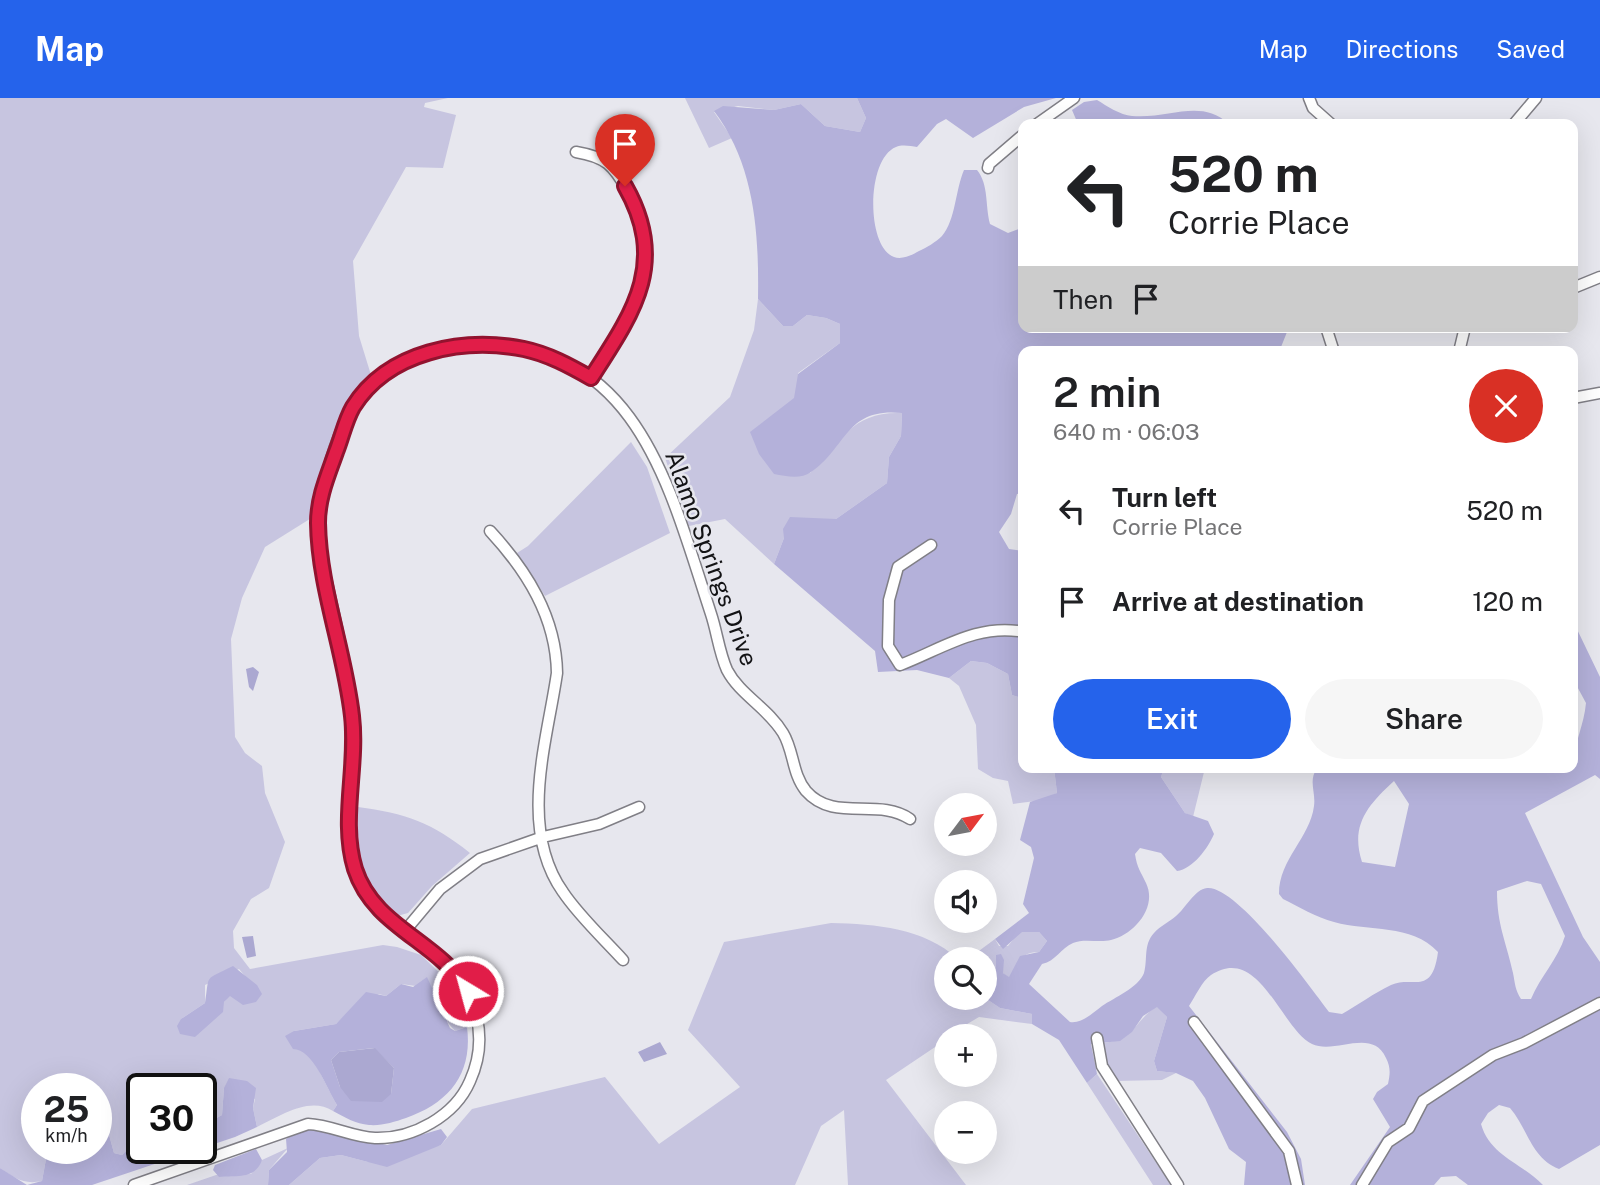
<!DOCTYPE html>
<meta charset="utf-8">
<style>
:root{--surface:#fff;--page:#f6f6f6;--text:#202124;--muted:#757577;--accent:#2563eb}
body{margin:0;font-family:"Public Sans",sans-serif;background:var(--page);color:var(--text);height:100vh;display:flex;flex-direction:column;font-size:26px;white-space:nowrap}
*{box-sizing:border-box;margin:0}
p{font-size:23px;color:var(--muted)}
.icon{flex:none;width:38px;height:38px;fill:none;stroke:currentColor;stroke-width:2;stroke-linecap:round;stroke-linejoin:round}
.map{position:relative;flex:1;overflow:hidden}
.sheet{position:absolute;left:1018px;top:248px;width:560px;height:427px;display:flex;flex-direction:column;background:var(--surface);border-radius:14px;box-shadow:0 7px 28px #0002}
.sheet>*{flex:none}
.hud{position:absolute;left:1018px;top:21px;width:560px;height:214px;border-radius:14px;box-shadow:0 7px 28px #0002;background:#fff;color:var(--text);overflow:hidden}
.needle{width:46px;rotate:58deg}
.fabs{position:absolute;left:934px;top:695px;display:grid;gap:14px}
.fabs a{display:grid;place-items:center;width:63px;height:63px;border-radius:50%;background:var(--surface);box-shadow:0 7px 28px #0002;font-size:35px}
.speed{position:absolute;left:21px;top:975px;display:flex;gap:14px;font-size:35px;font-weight:700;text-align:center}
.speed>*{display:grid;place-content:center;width:91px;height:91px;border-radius:50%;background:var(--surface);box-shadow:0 7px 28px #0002;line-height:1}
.speed small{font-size:18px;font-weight:400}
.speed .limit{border:4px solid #111;border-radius:10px;background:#fff;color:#111}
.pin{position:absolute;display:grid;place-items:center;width:60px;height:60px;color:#fff;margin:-72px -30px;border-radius:50% 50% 50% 0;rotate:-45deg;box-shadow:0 0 7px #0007}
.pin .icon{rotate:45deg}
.me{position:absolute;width:77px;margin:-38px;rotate:323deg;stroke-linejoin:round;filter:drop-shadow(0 0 5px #0008)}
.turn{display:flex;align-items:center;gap:24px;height:147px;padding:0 35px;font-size:32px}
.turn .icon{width:91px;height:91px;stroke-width:2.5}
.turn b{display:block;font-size:49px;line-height:60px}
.then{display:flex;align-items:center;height:66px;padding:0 35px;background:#0003;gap:14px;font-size:26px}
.round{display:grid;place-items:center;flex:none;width:74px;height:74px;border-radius:37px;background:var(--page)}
.summary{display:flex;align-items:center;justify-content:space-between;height:119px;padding:0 35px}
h1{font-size:42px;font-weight:600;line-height:52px}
.action{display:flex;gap:14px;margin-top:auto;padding:14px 35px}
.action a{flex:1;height:80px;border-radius:42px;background:var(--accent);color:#fff;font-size:28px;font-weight:600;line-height:80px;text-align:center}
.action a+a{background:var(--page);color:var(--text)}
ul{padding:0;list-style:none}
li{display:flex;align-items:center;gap:21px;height:91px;padding:0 35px}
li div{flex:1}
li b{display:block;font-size:26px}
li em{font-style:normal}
header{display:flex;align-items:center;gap:42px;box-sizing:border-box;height:98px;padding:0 35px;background:var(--accent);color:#fff}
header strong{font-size:33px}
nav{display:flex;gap:38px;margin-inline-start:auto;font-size:24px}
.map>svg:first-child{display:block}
.green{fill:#c7c5e0;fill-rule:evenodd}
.forest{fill:#b4b1da;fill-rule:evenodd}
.water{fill:#aba8d1}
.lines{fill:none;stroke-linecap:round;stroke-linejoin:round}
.street-casing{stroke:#807f86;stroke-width:13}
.street{stroke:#fff;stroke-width:10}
.route-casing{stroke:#92132f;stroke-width:18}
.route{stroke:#e11d48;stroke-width:12}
.labels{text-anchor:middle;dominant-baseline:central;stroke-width:5;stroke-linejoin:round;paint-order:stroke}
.street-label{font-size:24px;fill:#131315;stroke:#e7e7ee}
</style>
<header>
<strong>Map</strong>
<nav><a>Map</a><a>Directions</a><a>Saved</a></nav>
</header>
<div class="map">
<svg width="1600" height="1087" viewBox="0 0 1600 1087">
<rect width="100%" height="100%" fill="#e7e7ee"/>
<path class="green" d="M0 0H448L425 5 424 9 456 17 443 70 406 69 353 163 359 238 371 277 342 318 316 393 313 419 265 449 242 500 231 541 235 639 245 655 262 668 265 695 285 744 269 790 251 801 233 833 234 850 250 871 383 847 397 849 421 857 453 888 462 906 467 929 455 933 416 888 401 886 386 898 379 896 352 911 336 926 294 933C299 948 303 951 312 961 316 965 332 999 337 1007L333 1013C309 998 281 1018 257 1029L253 1010 255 1001 224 990 222 1017 213 1022 208 1016 205 994 196 988 142 990V1037L122 1057 114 1055 108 1033 96 1034V990H37V1050H48L42 1083C24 1087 14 1080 0 1070ZM239 871 245 878 224 904 181 921 205 905V887Z
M685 0H857L866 20 860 34 825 28 801 6 774 12 738 8 714 14 732 40 709 50Z
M758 201 783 228H793L807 217 826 220 840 226V245L798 275 810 375C841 342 853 313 902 315L901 338 889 359 887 385 836 421 816 422 784 440 774 466 725 421 689 428 665 360 730 299 754 232Z
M631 344 647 369 670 435 545 498 517 455 528 448Z
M971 563 987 565 1008 576 1012 597 1024 601V670H1054L1057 695 1043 702 1013 706 1008 683 993 680 978 671 976 627 959 588 949 580Z
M1164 670H1205L1193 719 1185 715 1161 679Z
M358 709C405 715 433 725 470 755L432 788 408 815 397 818C361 801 356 744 358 709Z
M831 825C876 826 924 830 958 861H947V900H985L1000 910 1032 916V926L979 919 947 938V941L886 982 966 1087H848L844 1012 821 1028 795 1087H289L320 1060 341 1057 368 1064 441 1047 472 1011 605 979 659 1046 740 989 688 932 724 844Z
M1019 834H1039L1047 843 1039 854C1019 854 1018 866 1009 880L1003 875V867L985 878V861H968L995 841 999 848H1008Z
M1157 908 1167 919 1154 963 1157 973 1176 975 1162 982 1116 983 1105 960 1102 945C1136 942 1132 925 1157 908Z
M1097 976 1171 1087H1153L1087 985Z
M288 1050 269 1072 268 1087H187L216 1077 251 1076 262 1062Z"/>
<path class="forest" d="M857 0H1056L1024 9 973 40 946 21 937 26 917 49C911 48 902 46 896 49 866 61 866 149 894 159 902 162 912 157 919 153 926 150 936 144 942 138 956 121 955 93 964 72H977C989 87 985 107 990 126L1008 135 1024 129V229H1289L1279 254H1024V395L1017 396 1011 416 999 434 1009 451 1024 453V601L1012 597 1008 576 987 565 971 563 949 580 917 572 878 574 875 553 774 466 784 440 783 431 790 419 836 421 887 385 889 359 901 338 902 315C845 309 847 350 811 374 800 382 786 378 774 376L759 356 750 334 794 300 798 276 840 245V226L826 220 807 217 793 228H783L758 201C759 135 755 67 714 13L723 8 774 12 801 6 825 28 860 34 866 20Z
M1097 2C1107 8 1120 17 1132 18 1171 21 1200 0 1229 26H1078L1072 12 1084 4Z
M1573 523 1600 579V681L1595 677 1525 715 1583 839 1600 864V1047L1559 1071C1531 1060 1528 1031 1510 1010L1499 1007 1488 1015 1481 1026C1490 1058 1522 1065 1543 1087H1468L1456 1078 1441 1079 1434 1087H1350L1390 1029 1373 1001 1377 994 1388 986C1390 976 1391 970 1386 960 1372 929 1335 957 1312 946 1281 931 1259 845 1211 877 1202 883 1195 899 1189 908L1287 1034 1301 1061 1305 1087H1244L1246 1064 1229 1051 1205 1000 1193 983 1176 975 1157 973 1154 963 1167 919 1157 909 1143 918 1132 934 1120 943 1091 946 1097 976 1087 985 1059 942 1032 926V916L1000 910 985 900V878L996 872V857L1001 856 1004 862 1003 875 1009 879 1020 858 1039 854 1047 843 1039 834H1022L1003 851 995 841 1029 815 1023 806 1034 760 1031 749 1020 742 1030 704 1057 695 1054 670H1164L1161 679 1185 715 1208 723 1214 736C1208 750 1193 771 1177 773L1161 755 1140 750 1135 756C1137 770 1141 774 1146 785 1158 810 1133 837 1111 842 1099 845 1084 840 1073 845 1061 850 1056 863 1042 866L1029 886 1070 924C1081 926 1093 915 1102 908 1114 900 1139 889 1144 875 1148 861 1143 847 1154 835 1160 828 1169 824 1176 818 1185 811 1195 791 1207 790 1237 787 1310 889 1329 914L1342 916C1358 907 1374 895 1391 887 1413 877 1432 899 1438 854 1411 825 1369 834 1334 824 1316 819 1299 809 1283 801L1279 796C1279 761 1310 740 1314 708 1316 694 1308 683 1317 670H1535L1552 675 1573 670C1573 647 1584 628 1586 605L1573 581ZM1394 683 1409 706 1395 769 1362 764C1350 727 1368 707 1394 683ZM1527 783 1541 786 1565 838C1558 861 1540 879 1531 901H1521C1515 892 1515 885 1513 875 1506 843 1497 827 1497 793Z
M233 868 257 887 262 896 256 904 243 907 230 898 224 904 223 914 195 939 180 936 177 928 181 921 205 905C210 875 203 883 233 868Z
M427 879 450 930 455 933 467 929C473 976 449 1005 406 1020 394 1024 382 1028 369 1027 356 1026 344 1019 333 1013L337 1007C327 991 313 951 293 951L285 938 294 933 336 926 366 894 386 898 401 886 413 889ZM374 950 394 970 391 996 340 989 331 962 339 954Z
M229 980 247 983 256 990 253 1010 257 1029 235 1039 92 1087H0V1070L27 1087 42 1083 48 1050H96V1034L102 1031 108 1033 114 1055 122 1057 142 1037V1050H201V991L208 1003V1016L213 1022 222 1017 224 990Z
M316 1030 387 1047 441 1031 447 1039 441 1047 387 1069 341 1057 320 1060 289 1087H268L269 1072 287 1054 286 1041 295 1035Z
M256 1051 262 1062C255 1082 236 1077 219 1079L213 1072 215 1067Z"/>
<path class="water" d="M253 569 259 574 253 593 249 589 246 571Z
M253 838 256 858 247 860 242 839Z
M660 944 667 956 644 964 638 954Z
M375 950 394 970 391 996 382 1004 351 1003 340 989 331 962 339 954Z"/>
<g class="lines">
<defs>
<path id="street" d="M1309 0 1313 10 1331 26
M1037 26 1074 0
M1514 26 1536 0
M576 54C606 59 613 67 628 93 670 165 630 220 591 280
M988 70 989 66 1024 36
M1573 190 1600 179
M1326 229 1334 254
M1459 254 1465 229
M1573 300 1600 295
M490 433C527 473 556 519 557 575 547 644 518 730 563 794 579 818 603 840 623 862
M931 447 898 469 889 502 888 548 900 567C942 551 977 525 1024 534
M404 834 440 791 480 761 543 739 599 726 639 709
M1194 924 1289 1053 1297 1087
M1097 940 1102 968 1178 1087
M134 1087 308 1026C331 1027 352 1039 375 1040 413 1041 455 1018 470 983 490 939 476 889 439 859 406 832 371 816 356 773 341 729 356 681 353 635 350 575 332 512 320 452 316 405 332 335 362 297 391 262 432 250 475 248 638 241 670 392 711 516 717 534 719 554 727 572 740 597 768 610 783 635 794 653 792 676 806 693 834 725 878 699 910 721
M1362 1087 1388 1044 1409 1030 1423 1003 1493 957 1524 945 1600 905"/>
</defs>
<use href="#street" class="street-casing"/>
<use href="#street" class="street"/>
</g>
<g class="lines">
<defs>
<path id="route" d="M468 893C439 843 374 830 355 771 340 722 358 669 352 618 345 554 319 490 318 425 318 399 328 377 336 354 342 339 345 323 353 309 388 253 463 239 524 251 548 256 570 268 591 280 633 215 669 165 625 88"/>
</defs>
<use href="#route" class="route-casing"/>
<use href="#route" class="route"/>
</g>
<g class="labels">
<g class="street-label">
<text transform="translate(712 460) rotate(70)">Alamo Springs Drive</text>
</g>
</g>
</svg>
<div class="fabs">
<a><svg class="needle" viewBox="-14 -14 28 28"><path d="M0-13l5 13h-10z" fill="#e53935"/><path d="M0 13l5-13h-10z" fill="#757577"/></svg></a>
<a><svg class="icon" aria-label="sound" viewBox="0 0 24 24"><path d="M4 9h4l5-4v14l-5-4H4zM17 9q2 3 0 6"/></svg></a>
<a><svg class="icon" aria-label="search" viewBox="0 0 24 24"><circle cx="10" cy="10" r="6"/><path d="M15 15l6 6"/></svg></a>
<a>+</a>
<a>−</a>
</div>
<div class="speed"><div>25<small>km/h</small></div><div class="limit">30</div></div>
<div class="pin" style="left:625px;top:88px;background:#d93025"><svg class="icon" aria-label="arrive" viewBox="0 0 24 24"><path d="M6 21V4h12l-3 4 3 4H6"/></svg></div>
<svg class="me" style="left:468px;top:893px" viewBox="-20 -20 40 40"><circle r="17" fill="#e11d48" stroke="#fff" stroke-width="3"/><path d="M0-11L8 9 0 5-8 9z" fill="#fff"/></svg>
<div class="hud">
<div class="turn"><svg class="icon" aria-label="left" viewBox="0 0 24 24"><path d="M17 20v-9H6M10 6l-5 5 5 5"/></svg><div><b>520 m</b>Corrie Place</div></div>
<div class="then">Then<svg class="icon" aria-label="arrive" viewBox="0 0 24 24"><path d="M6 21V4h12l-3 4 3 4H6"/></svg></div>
</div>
<section class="sheet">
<div class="summary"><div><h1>2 min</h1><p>640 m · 06:03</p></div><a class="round" style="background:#d93025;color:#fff"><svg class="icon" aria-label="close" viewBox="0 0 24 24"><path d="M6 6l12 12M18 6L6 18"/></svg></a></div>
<ul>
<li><svg class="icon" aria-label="left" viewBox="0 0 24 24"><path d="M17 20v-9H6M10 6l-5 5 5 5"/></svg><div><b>Turn left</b><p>Corrie Place</p></div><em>520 m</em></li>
<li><svg class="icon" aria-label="arrive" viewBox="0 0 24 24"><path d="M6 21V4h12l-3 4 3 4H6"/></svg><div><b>Arrive at destination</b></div><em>120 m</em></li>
</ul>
<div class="action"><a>Exit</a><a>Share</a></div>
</section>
</div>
